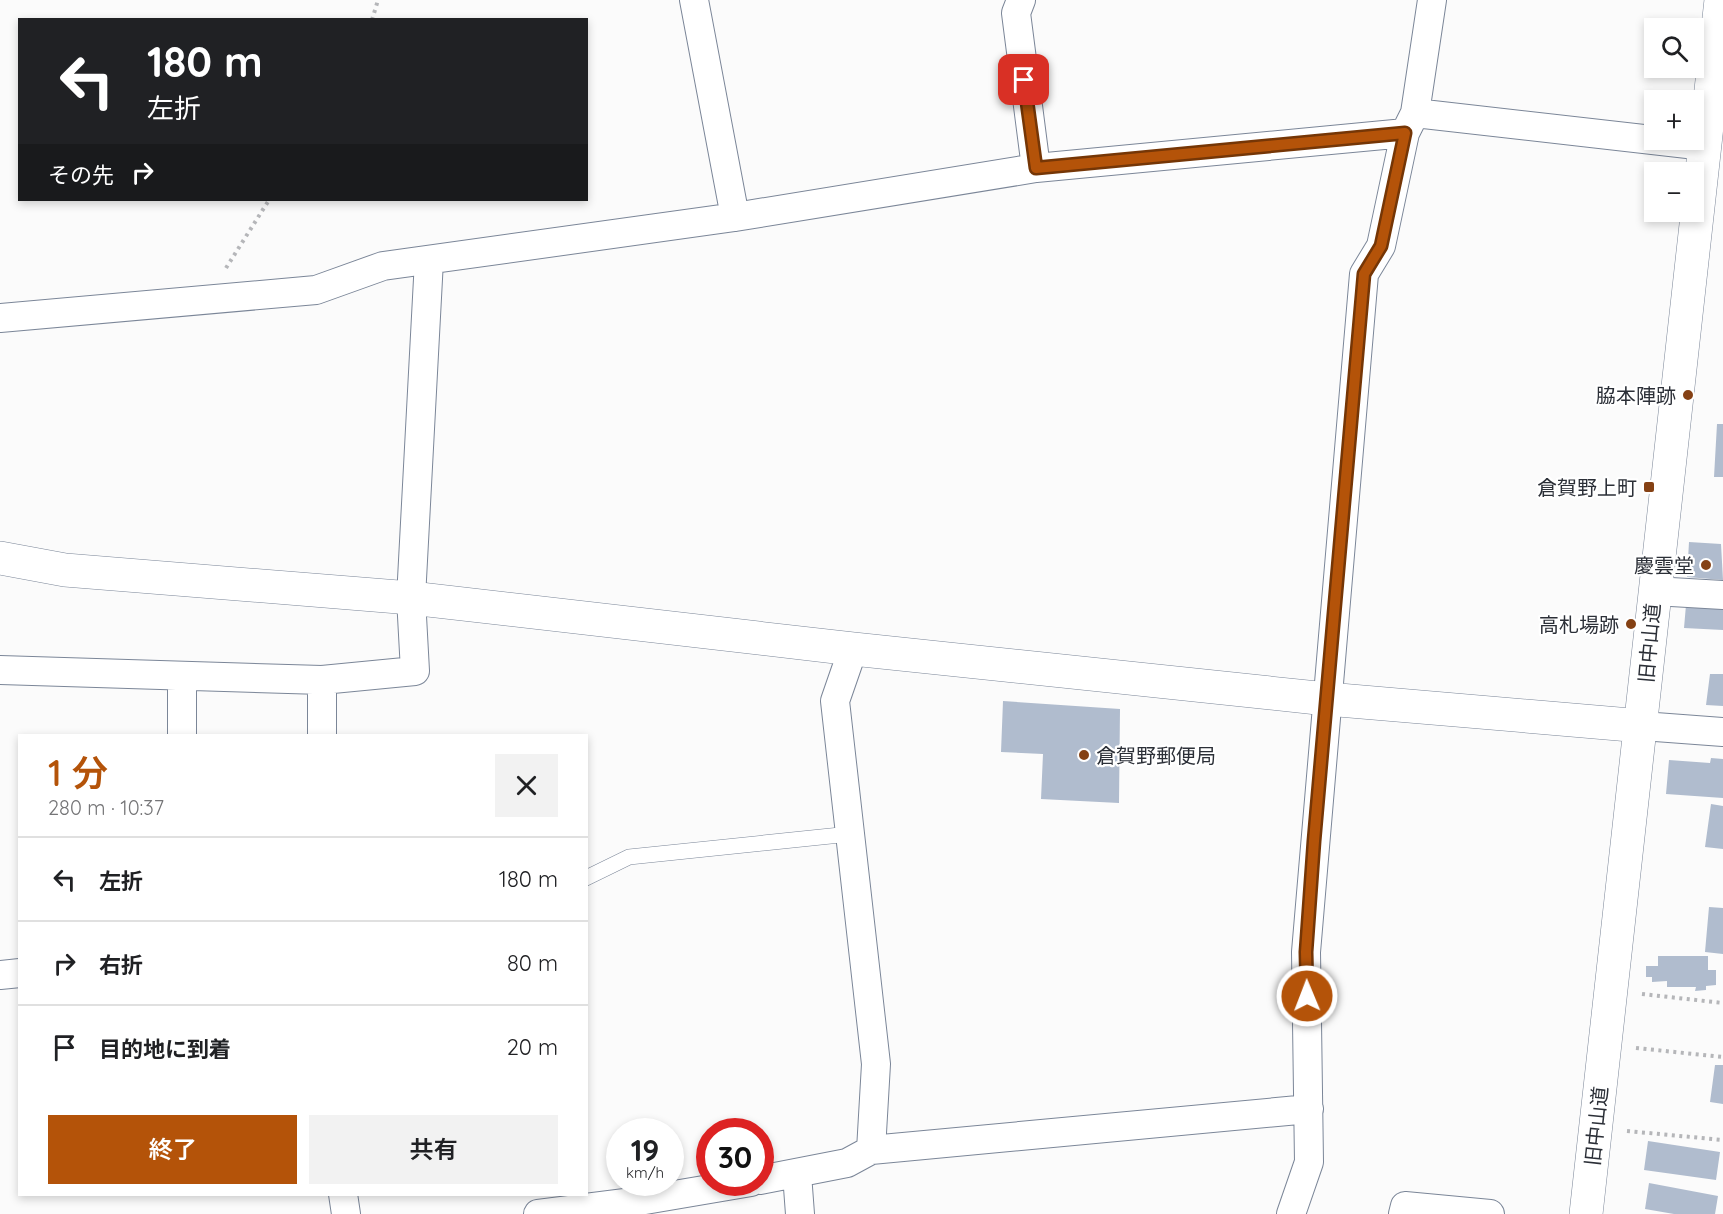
<!DOCTYPE html>
<html lang="ja">
<meta charset="utf-8">
<style>
:root{--surface:#fff;--page:#f2f2f2;--text:#202124;--muted:#757577;--line:#e0e0e0;--accent:#b45309}
body{margin:0;font-family:Quicksand,"Noto Sans JP",sans-serif;background:var(--page);color:var(--text);height:100vh;display:flex;flex-direction:column;font-size:22px;white-space:nowrap}
*{box-sizing:border-box;margin:0}
p{font-size:20px;color:var(--muted)}
.icon{flex:none;width:33px;height:33px;fill:none;stroke:currentColor;stroke-width:2;stroke-linecap:round;stroke-linejoin:round}
.map{position:relative;flex:1;overflow:hidden}
.side{position:absolute;left:18px;top:734px;width:570px;height:462px;display:flex;flex-direction:column;background:var(--surface);border-radius:0px;box-shadow:0 3px 9px #0003}
.side>*{flex:none}
.top-card{position:absolute;left:18px;top:18px;width:570px;height:183px;border-radius:0px;box-shadow:0 3px 9px #0003;background:#202124;color:#fff;overflow:hidden}
.fabs{position:absolute;left:1644px;top:18px;display:grid;gap:12px}
.fabs a{display:grid;place-items:center;width:60px;height:60px;border-radius:0px;background:var(--surface);box-shadow:0 3px 9px #0003;font-size:30px}
.speed{position:absolute;left:606px;top:1118px;display:flex;gap:12px;font-size:30px;font-weight:700;text-align:center}
.speed>*{display:grid;place-content:center;width:78px;height:78px;border-radius:50%;background:var(--surface);box-shadow:0 3px 9px #0003;line-height:1}
.speed small{font-size:15px;font-weight:400}
.speed .limit{border:9px solid #d22;background:#fff;color:#111}
.pin{position:absolute;display:grid;place-items:center;width:51px;height:51px;color:#fff;margin:-26px;border-radius:12px;box-shadow:0 3px 9px #0006}
.me{position:absolute;width:66px;margin:-33px;rotate:359deg;stroke-linejoin:round;filter:drop-shadow(0 0 4px #0008)}
.turn{display:flex;align-items:center;gap:21px;height:126px;padding:0 30px;font-size:27px}
.turn .icon{width:78px;height:78px;stroke-width:2.5}
.turn b{display:block;font-size:42px;line-height:51px}
.then{display:flex;align-items:center;height:57px;padding:0 30px;background:#0003;gap:12px;font-size:22px}
.round{display:grid;place-items:center;flex:none;width:63px;height:63px;border-radius:0px;background:var(--page)}
.head{display:flex;align-items:center;justify-content:space-between;height:102px;padding:0 30px}
h1{font-size:36px;font-weight:600;line-height:45px;color:var(--accent)}
.primary-button{display:flex;gap:12px;margin-top:auto;padding:12px 30px}
.primary-button a{flex:1;height:69px;border-radius:0px;background:var(--accent);color:#fff;font-size:24px;font-weight:600;line-height:69px;text-align:center}
.primary-button a+a{background:var(--page);color:var(--text)}
ul{padding:0;list-style:none}
li{display:flex;align-items:center;gap:18px;height:84px;padding:0 30px;border-top:2px solid var(--line)}
li div{flex:1}
li b{display:block;font-size:22px}
li em{font-style:normal}
.map>svg:first-child{display:block}
.building{fill:#b0bcce}
.lines{fill:none;stroke-linecap:round;stroke-linejoin:round}
.lane-casing{stroke:#7b8698;stroke-width:16}
.street-casing{stroke:#7b8698;stroke-width:30}
.secondary-casing{stroke:#7b8698;stroke-width:34}
.path{stroke:#b5b6b9;stroke-width:4;stroke-dasharray:3 4.5;stroke-linecap:butt}
.lane{stroke:#fff;stroke-width:15}
.street{stroke:#fff;stroke-width:28}
.secondary{stroke:#fff;stroke-width:33}
.route-casing{stroke:#753606;stroke-width:15}
.route{stroke:#b45309;stroke-width:10}
.poi-dot{fill:#854114;stroke:#fff;stroke-width:2}
.labels{text-anchor:middle;dominant-baseline:central;stroke-width:4.5;stroke-linejoin:round;paint-order:stroke}
.poi-label{font-size:20px;fill:#2b2f37;stroke:#fff;text-anchor:end}
.street-label{font-size:20px;fill:#2b2f37;stroke:#fff}
</style>
<div class="map">
<svg width="1723" height="1214" viewBox="0 0 1723 1214">
<rect width="100%" height="100%" fill="#fbfbfb"/>
<path class="building" d="M1717 424H1723V477H1714Z
M1689 542 1721 544 1723 580 1687 577Z
M1686 605 1723 607V630L1684 628Z
M1710 674H1723V706L1706 705Z
M1003 701 1120 709 1119 803 1041 799 1043 754 1001 752Z
M1711 758 1723 759V798L1666 794 1669 760 1710 763Z
M1711 804 1723 806V849L1705 847Z
M1709 907 1723 908V954L1705 952Z
M1658 956H1708V970H1716V985L1706 986V990L1695 991 1696 987H1667V981L1652 982V977H1646V966H1658Z
M1715 1065H1723V1104L1710 1102Z
M1648 1141 1720 1152 1716 1180 1644 1170Z
M1649 1183 1718 1196 1715 1214H1674L1645 1209Z"/>
<g class="lines">
<defs>
<path id="lane" d="M586 878 629 857 850 834"/>
<path id="street" d="M694 0 735 217
M1021 0 1016 13 1036 168
M1415 113 1705 146
M0 318 316 290 383 266 735 217 1036 168 1405 133
M1654 591 1723 595
M853 649 835 701 876 1064 871 1150
M0 670 322 680 415 671 411 598 429 260
M182 677V735
M322 680V735
M1642 726 1723 732
M0 975 20 973
M797 1174 800 1214
M760 1180 847 1163 871 1150 1309 1109
M343 1194 346 1214
M538 1214 633 1202 751 1182
M1291 1214 1309 1162 1306 952 1364 274 1381 246 1405 133 1415 113 1432 0
M1403 1214 1405 1206 1490 1214"/>
<path id="secondary" d="M0 558 65 570 411 598 853 649 1327 699 1642 726
M1586 1214 1721 0"/>
</defs>
<use href="#lane" class="lane-casing"/>
<use href="#street" class="street-casing"/>
<use href="#secondary" class="secondary-casing"/>
<path class="path" d="M372 20 378 0
M226 268 269 200
M1642 994 1723 1003
M1636 1048 1723 1057
M1627 1131 1723 1140"/>
<use href="#lane" class="lane"/>
<use href="#street" class="street"/>
<use href="#secondary" class="secondary"/>
</g>
<g class="lines">
<defs>
<path id="route" d="M1024 80 1036 168 1405 133 1381 246 1364 274 1314 841 1306 952 1307 996"/>
</defs>
<use href="#route" class="route-casing"/>
<use href="#route" class="route"/>
</g>
<g class="poi-dot">
<circle cx="1688" cy="395" r="6"/>
<rect x="1643" y="481" width="12" height="12" rx="3"/>
<circle cx="1706" cy="565" r="6"/>
<circle cx="1631" cy="624" r="6"/>
<circle cx="1084" cy="755" r="6"/>
</g>
<g class="labels">
<g class="poi-label">
<text x="1676" y="395">脇本陣跡</text>
<text x="1637" y="487">倉賀野上町</text>
<text x="1694" y="565">慶雲堂</text>
<text x="1619" y="624">高札場跡</text>
<text x="1096" y="755" text-anchor="start">倉賀野郵便局</text>
</g>
<g class="street-label">
<text transform="translate(1649 643) rotate(-85)">旧中山道</text>
<text transform="translate(1596 1126) rotate(-84)">旧中山道</text>
</g>
</g>
</svg>
<div class="fabs">
<a><svg class="icon" aria-label="search" viewBox="0 0 24 24"><circle cx="10" cy="10" r="6"/><path d="M15 15l6 6"/></svg></a>
<a>+</a>
<a>−</a>
</div>
<div class="speed"><div>19<small>km/h</small></div><div class="limit">30</div></div>
<div class="pin" style="left:1024px;top:80px;background:#d93025"><svg class="icon" aria-label="arrive" viewBox="0 0 24 24"><path d="M6 21V4h12l-3 4 3 4H6"/></svg></div>
<svg class="me" style="left:1307px;top:996px" viewBox="-20 -20 40 40"><circle r="17" fill="#b45309" stroke="#fff" stroke-width="3"/><path d="M0-11L8 9 0 5-8 9z" fill="#fff"/></svg>
<div class="top-card">
<div class="turn"><svg class="icon" aria-label="left" viewBox="0 0 24 24"><path d="M17 20v-9H6M10 6l-5 5 5 5"/></svg><div><b>180 m</b>左折</div></div>
<div class="then">その先<svg class="icon" aria-label="right" viewBox="0 0 24 24"><path d="M7 20v-9h11M14 6l5 5-5 5"/></svg></div>
</div>
<section class="side">
<div class="head"><div><h1>1 分</h1><p>280 m · 10:37</p></div><a class="round"><svg class="icon" aria-label="close" viewBox="0 0 24 24"><path d="M6 6l12 12M18 6L6 18"/></svg></a></div>
<ul>
<li><svg class="icon" aria-label="left" viewBox="0 0 24 24"><path d="M17 20v-9H6M10 6l-5 5 5 5"/></svg><div><b>左折</b></div><em>180 m</em></li>
<li><svg class="icon" aria-label="right" viewBox="0 0 24 24"><path d="M7 20v-9h11M14 6l5 5-5 5"/></svg><div><b>右折</b></div><em>80 m</em></li>
<li><svg class="icon" aria-label="arrive" viewBox="0 0 24 24"><path d="M6 21V4h12l-3 4 3 4H6"/></svg><div><b>目的地に到着</b></div><em>20 m</em></li>
</ul>
<div class="primary-button"><a>終了</a><a>共有</a></div>
</section>
</div>
